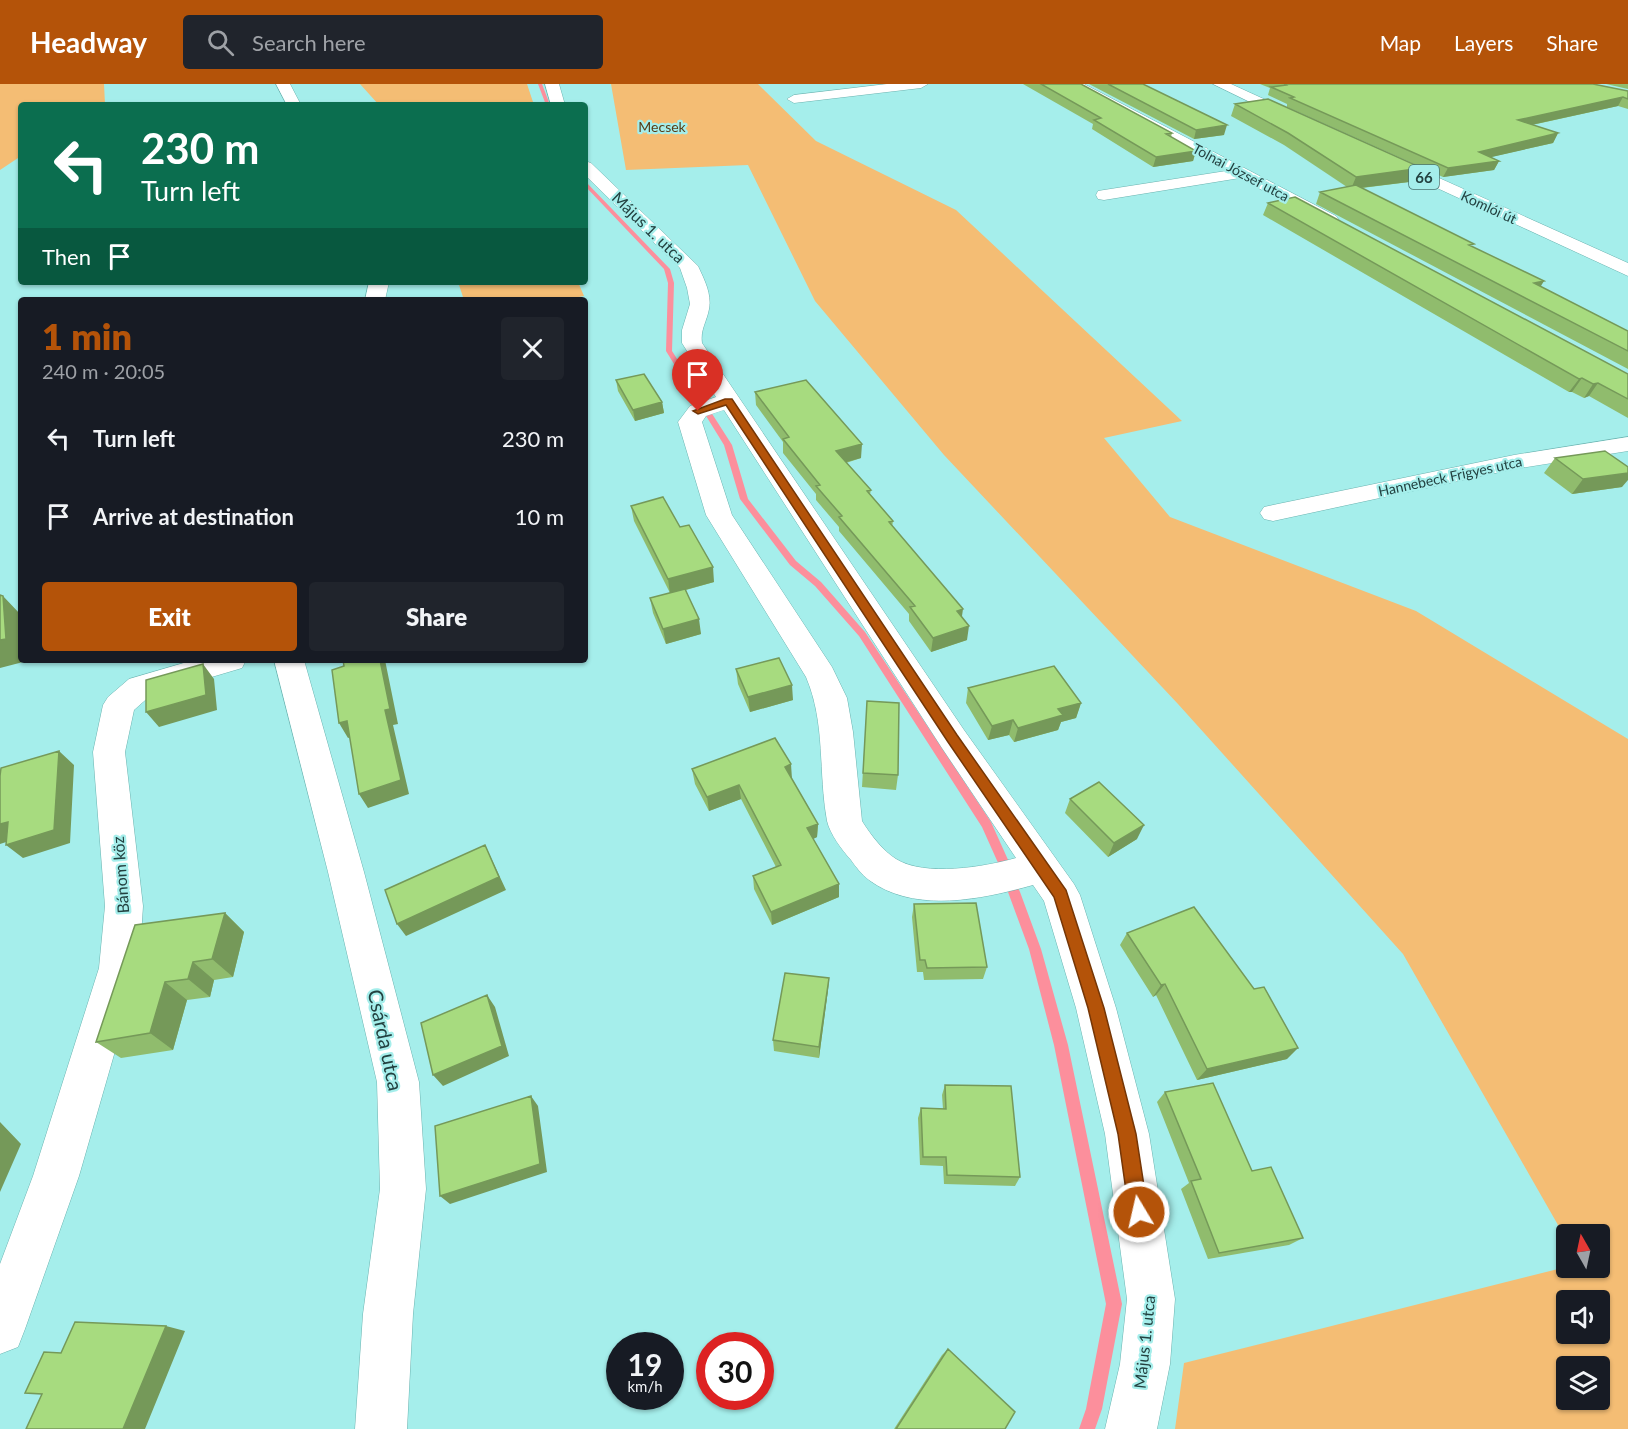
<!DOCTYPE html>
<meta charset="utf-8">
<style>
:root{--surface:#171b24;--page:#20242c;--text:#f1f3f6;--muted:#9ea1a6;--accent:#b45309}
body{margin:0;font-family:Lato,sans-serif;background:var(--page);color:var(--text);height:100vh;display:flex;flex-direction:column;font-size:22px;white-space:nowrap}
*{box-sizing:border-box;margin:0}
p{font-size:20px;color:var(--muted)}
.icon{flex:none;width:33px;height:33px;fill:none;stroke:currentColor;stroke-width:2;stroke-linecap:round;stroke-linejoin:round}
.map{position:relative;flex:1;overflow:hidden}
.details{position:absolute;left:18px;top:213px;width:570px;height:366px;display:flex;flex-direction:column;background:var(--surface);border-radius:6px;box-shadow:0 2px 4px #0004}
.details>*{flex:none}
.banner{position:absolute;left:18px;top:18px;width:570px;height:183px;border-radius:6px;box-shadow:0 2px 4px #0004;background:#0b6e4f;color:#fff;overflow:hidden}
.needle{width:39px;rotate:351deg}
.controls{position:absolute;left:1556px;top:1140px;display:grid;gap:12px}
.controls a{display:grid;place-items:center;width:54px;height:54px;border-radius:6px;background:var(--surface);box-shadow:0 2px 4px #0004;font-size:30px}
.speed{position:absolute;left:606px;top:1248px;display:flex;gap:12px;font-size:30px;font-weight:700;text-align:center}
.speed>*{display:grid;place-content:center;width:78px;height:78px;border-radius:50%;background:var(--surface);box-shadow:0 2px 4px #0004;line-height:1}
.speed small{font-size:15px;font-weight:400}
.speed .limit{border:9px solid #d22;background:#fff;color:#111}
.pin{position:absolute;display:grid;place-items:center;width:51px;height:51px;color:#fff;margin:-62px -26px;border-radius:50% 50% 50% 0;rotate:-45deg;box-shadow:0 0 6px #0007}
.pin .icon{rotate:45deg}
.me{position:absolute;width:66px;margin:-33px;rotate:351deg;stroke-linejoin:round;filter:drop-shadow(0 0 4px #0008)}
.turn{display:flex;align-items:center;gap:21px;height:126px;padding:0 24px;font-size:27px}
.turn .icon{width:78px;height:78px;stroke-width:2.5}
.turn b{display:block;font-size:42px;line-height:51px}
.then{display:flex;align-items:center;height:57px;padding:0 24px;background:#0003;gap:12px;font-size:22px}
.round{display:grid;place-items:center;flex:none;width:63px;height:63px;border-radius:6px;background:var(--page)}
.overview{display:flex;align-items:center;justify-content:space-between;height:102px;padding:0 24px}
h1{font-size:36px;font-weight:800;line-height:45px;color:var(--accent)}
.button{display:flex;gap:12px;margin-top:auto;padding:12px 24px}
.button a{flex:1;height:69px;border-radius:6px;background:var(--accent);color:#fff;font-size:24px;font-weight:800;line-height:69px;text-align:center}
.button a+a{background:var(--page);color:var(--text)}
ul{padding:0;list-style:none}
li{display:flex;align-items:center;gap:18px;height:78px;padding:0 24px}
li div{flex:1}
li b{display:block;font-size:22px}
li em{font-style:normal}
header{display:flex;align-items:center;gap:36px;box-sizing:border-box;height:84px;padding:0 30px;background:var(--accent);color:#fff}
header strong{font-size:28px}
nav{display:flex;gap:33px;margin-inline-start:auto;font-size:21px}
.search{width:420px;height:54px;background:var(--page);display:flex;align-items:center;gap:15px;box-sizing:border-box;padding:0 21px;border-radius:6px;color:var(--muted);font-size:22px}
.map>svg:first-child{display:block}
.green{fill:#f4bd74;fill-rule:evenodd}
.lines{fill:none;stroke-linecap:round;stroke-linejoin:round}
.stream{fill:#fc8f9c;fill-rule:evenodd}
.minor-casing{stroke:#6bb3b0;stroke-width:1}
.major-casing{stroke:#6bb3b0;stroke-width:1}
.minor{fill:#fff;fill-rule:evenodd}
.major{fill:#fff;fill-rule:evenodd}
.wall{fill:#90bc6d}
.shaded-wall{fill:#759959}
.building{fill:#a7db7f;stroke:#759959;stroke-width:1.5}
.route{fill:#b45309;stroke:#753606;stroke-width:1.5}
.labels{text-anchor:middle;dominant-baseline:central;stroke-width:4.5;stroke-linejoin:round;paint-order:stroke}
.far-park-label{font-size:14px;fill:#583d17;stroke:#a5eeeb}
.far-street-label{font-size:14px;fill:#234140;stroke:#a5eeeb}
.shield{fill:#a5eeeb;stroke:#4a7573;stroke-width:1.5}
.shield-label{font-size:15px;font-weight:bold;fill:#234140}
.street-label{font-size:16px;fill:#234140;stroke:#a5eeeb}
.near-street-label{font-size:20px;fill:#234140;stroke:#a5eeeb}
</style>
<header>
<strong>Headway</strong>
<div class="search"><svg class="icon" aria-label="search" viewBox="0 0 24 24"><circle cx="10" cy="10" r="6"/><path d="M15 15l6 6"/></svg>Search here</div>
<nav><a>Map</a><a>Layers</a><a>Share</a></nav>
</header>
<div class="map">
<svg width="1628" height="1345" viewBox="0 0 1628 1345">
<rect width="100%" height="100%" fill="#a5eeeb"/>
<path class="green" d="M0 0H104L105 20 21 21V72L0 86Z
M360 0H527L534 21H379Z
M611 0H758L816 57 956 126 1182 337 1104 354 1170 433 1416 527 1628 655V1345H1175L1184 1279 1566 1183 1599 1184V1150H1566V1155L1403 870 1178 620 944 371 815 217 748 81 626 86ZM1599 1216V1250H1566V1216ZM1599 1282V1316H1566V1282Z
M458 198H578L584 212 563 216H464Z"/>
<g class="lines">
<path class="stream" d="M538 0H542L550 21H546Z
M585 97 670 185 674 199 672 267 732 361 748 415 796 477 821 498 865 548 991 738 1009 778 1007 781 1003 783 999 781 982 743 859 552 815 502 790 481 740 415 724 361 666 267 668 199 664 185 585 102Z
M1014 803 1018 804 1020 808 1041 865 1068 961 1122 1220 1102 1325 1095 1345H1079L1086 1325 1106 1220 1054 961 1029 865 1008 808 1010 804Z"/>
<defs>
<path id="minor" d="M276 0H290L301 21H287Z
M545 0H559L565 21H551Z
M887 0H928L921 4 794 19 787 15 794 11Z
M1067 0H1084L1336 132 1339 136 1336 140H1324L1240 94 1104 116 1098 115 1096 111 1098 107 1104 106 1226 87Z
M585 77 591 79 698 182C704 195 712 210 709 225 707 237 700 246 702 259L964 646 1074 800 1080 811 1116 924 1149 1050 1175 1215 1170 1280 1157 1345H1105L1120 1280 1127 1215 1105 1050 1076 924 1044 817 1033 801C983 815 915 830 869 796 862 791 856 783 851 776 842 766 830 750 827 737 818 688 826 640 806 593L706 431 678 338 690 322 716 313 682 259V246L690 220 687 204 680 184 585 91ZM724 326 942 664 1016 774C984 783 925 793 896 775 883 767 870 750 862 737L853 648 847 614 832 583 732 431 702 338 706 332Z
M369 198H389L385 216H365Z
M1628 353V367L1514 385 1273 437 1264 435 1260 429 1264 423 1273 421 1514 371Z
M194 576H246L242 584 151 611 134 626 125 668 143 822 139 884 79 1092 25 1245 18 1263 0 1270V1180L33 1092 99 884 105 822 93 668 103 621 108 613 129 595Z
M274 576H304L364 788 419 998 426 1105 413 1230 407 1345H355L363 1230 380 1105 377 998 328 788Z"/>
<path id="major" d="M1213 0H1231L1301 32 1303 35 1301 38H1291Z
M1379 67 1628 179V192L1374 75 1371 72 1374 69Z"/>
</defs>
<use href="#minor" class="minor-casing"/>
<use href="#major" class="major-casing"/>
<use href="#minor" class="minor"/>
<use href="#major" class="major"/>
</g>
<path class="wall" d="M1023 0H1081L1172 49 1171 53 1196 67 1193 77 1153 83 1092 45 1093 40Z
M1089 0H1143L1224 51 1194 55Z
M1260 0H1593L1628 7V25L1618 22 1532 41 1558 49 1553 59 1491 73 1499 77 1494 86 1443 93 1287 23V20L1268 11 1270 4Z
M1606 0H1628V5Z
M1235 20 1417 97 1362 104 1473 163 1541 203 1628 247V285L1316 120 1320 108 1347 103 1284 61 1231 32Z
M1268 119 1628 290V334L1589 312 1584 314 1572 308H1569L1263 131Z
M616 296 662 318 664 329 635 337 618 307Z
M755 308 861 374 846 379 871 406 870 410 893 437 892 443 962 533 967 556 931 568 909 537V530L839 447V443L816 416V410L783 369V358L756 321Z
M1555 374 1622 403 1572 410 1544 389Z
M631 422 714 498 686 506 701 550 666 560 653 529 650 514 670 509 634 437Z
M736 585 793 616 750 628 738 600Z
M968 604 1081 619 1076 634 1061 638 1058 646 1014 658 1009 651 988 656 966 619Z
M867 617 898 691 896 706 862 703Z
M692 685 792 695 818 740 817 753 813 755 839 800V813L772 841 754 805 753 792 776 783 741 715 709 727 695 700Z
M1070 715 1137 755 1108 773 1065 729Z
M914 820 987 883 983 895 924 896 923 888H917L912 833Z
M225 829 244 848 233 893 214 896 210 913 187 916 173 966 121 974 96 958Z
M1127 849 1287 975 1197 996 1156 911 1153 913 1120 861Z
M829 894 828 906 819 974 774 967 773 956Z
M945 1001 1020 1093 1015 1102 944 1100 943 1082 920 1081 918 1034 921 1024 943 1025 942 1011Z
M1165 1008 1252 1087 1303 1154 1289 1161 1208 1175 1181 1105 1189 1099 1157 1018Z
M948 1265 1005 1345H894L942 1271Z"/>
<path class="shaded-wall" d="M1623 13 1618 22 1513 45 1518 36Z
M1227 41 1224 51 1194 55 1196 46Z
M1558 49 1553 59 1474 77 1479 68Z
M1196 67 1193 77 1153 83 1156 73Z
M1499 77 1494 86 1443 93 1448 84Z
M1422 84 1417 97 1351 105 1356 93Z
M1544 197 1536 210 1534 199Z
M1582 294 1572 308H1569L1579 295Z
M1598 299 1589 312 1584 314 1593 300Z
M662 318 664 329 635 337 633 326Z
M862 360 861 374 836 381V367Z
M1628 389V396L1622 403 1572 410 1583 395Z
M713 483 714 498 670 510 668 495Z
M3 512 21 531V576H27V577L0 584V556Z
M963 525 961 539 957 527Z
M699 535 701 550 666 560 663 545Z
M969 542 967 556 931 568 933 554Z
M380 576H385L398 640 393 641 409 710 368 724 359 710Z
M203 580 214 595 217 626 159 643 146 628Z
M792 601 793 616 750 628 748 613Z
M1081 619 1076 634 1061 638 1058 646 1014 658 1018 644 1058 625Z
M1013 636 1009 651 988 656 992 642Z
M347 637 355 652 348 654 339 639Z
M59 667 74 681 70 759 23 774 6 761Z
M791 680 792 695 785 683Z
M739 701 741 715 709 727 707 713Z
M8 738 25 752 0 760V740Z
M818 740 817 753 807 758V744Z
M1144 741 1137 755 1108 773 1114 759Z
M485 761 506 806 406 852 397 840Z
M839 800V813L772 841 771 828Z
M225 829 244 848 233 893 212 875Z
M193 878 214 896 210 913 188 895Z
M829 894 828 906 819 974V963Z
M165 898 187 916 173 966 150 949Z
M1165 900 1156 911 1153 913 1161 901Z
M487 911 495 923 509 972 443 1002 433 991Z
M1298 964 1287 975 1197 996 1207 985Z
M531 1012 538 1022 547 1088 450 1120 440 1112Z
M0 1038 21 1060 0 1108Z
M166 1242 185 1247 145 1345H123Z"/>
<path class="building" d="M1041 0H1081L1172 49 1166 50 1196 67 1156 73 1094 36 1101 34Z
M1108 0H1143L1227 41 1196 46Z
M1284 0H1593L1628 7V15L1623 13 1518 36 1558 49 1479 68 1499 77 1448 84 1290 14 1294 13 1271 3 1286 1Z
M1268 15 1422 84 1356 93 1288 49 1235 20Z
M1356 101 1474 160 1469 161 1544 197 1534 199 1628 247V267L1320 108Z
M1295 113 1628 290V315L1598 299 1593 300 1582 294 1579 295 1268 119Z
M644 290 662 318 633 326 616 296Z
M806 296 862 360 836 367 871 406 867 407 893 437 889 438 963 525 957 527 969 542 933 554 910 523 915 522 839 433 842 432 816 402 820 401 783 355 789 353 755 308Z
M1605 367 1628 383V389L1583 395 1555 374Z
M663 413 680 443 689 441 713 483 668 495 631 422Z
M685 505 699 535 663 545 650 514Z
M0 511 3 512 6 555 0 556Z
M779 574 792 601 748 613 736 585Z
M343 576H380L390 625 385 626 401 696 359 710 347 637 339 639 332 586 344 582Z
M203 580 206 611 146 628V596Z
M1054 582 1081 619 1058 625 1063 631 1018 644 1013 636 992 642 968 604Z
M867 617 899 619 898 691 863 689Z
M775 654 791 680 785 683 818 740 807 744 839 800 771 828 753 792 781 781 739 701 707 713 692 685Z
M59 667 54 746 6 761 8 738 0 740V692L1 684Z
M1099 698 1144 741 1114 759 1070 715Z
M485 761 499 793 397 840 385 806Z
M976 819 987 883 927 884 925 876H920L914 820Z
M1194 823 1254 905 1264 903 1298 964 1207 985 1165 900 1161 901 1127 849Z
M225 829 212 875 193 878 188 895 165 898 150 949 96 958 135 841Z
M785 889 829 894 819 963 773 956Z
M487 911 502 962 433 991 421 939Z
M1213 999 1252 1087 1271 1083 1303 1154 1219 1169 1191 1097 1201 1095 1165 1008Z
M945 1001 1011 1002 1020 1093 947 1091 946 1073H923L921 1024 946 1025Z
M531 1012 540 1080 440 1112 435 1042Z
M75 1238 166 1242 123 1345H26L42 1310 25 1309 44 1268 61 1269Z
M948 1265 1015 1328 1005 1345H896Z"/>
<path class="route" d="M725 315H732L957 651 1066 806 1104 924 1136 1050 1148 1128 1146 1135 1139 1138 1132 1135 1129 1128 1118 1050 1088 924 1054 813 948 658 726 321 698 330 693 327Z"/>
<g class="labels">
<g class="far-park-label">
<text x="662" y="42">Mecsek</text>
</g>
<g class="far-street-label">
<text transform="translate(1241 88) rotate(28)">Tolnai József utca</text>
<text transform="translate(1489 123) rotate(25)">Komlói út</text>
<text transform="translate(1450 392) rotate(-12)">Hannebeck Frigyes utca</text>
</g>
<rect class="shield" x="1409" y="81" width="30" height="24" rx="4.5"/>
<g class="shield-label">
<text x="1424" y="93">66</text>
</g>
<g class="street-label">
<text transform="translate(649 143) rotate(44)">Május 1. utca</text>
<text transform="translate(120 791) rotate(-94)">Bánom köz</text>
<text transform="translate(1144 1258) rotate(-84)">Május 1. utca</text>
</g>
<g class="near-street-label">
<text transform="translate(386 956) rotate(78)">Csárda utca</text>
</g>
</g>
</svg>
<div class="controls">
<a><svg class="needle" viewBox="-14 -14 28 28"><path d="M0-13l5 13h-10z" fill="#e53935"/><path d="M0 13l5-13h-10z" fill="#9ea1a6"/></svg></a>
<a><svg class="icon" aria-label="sound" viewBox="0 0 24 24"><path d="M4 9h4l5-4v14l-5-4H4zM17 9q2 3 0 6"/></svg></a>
<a><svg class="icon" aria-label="layers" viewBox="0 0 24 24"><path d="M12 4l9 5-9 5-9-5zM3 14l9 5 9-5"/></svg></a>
</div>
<div class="speed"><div>19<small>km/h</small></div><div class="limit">30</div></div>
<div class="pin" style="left:698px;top:327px;background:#d93025"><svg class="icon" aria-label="arrive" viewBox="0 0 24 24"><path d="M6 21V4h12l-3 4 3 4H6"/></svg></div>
<svg class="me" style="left:1139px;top:1128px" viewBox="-20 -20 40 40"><circle r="17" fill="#b45309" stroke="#fff" stroke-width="3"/><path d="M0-11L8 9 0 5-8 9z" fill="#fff"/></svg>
<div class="banner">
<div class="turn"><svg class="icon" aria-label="left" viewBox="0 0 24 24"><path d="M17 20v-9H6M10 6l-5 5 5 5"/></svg><div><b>230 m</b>Turn left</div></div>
<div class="then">Then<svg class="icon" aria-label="arrive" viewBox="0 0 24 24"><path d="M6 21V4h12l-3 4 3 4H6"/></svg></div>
</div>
<section class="details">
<div class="overview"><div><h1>1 min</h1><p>240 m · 20:05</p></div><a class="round"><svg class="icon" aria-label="close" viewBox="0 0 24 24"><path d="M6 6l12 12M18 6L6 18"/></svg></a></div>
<ul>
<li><svg class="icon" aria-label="left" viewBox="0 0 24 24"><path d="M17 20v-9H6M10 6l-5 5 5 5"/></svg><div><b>Turn left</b></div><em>230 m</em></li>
<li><svg class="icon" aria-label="arrive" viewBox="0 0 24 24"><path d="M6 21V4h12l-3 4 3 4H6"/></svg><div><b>Arrive at destination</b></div><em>10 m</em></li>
</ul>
<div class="button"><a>Exit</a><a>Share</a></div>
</section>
</div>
